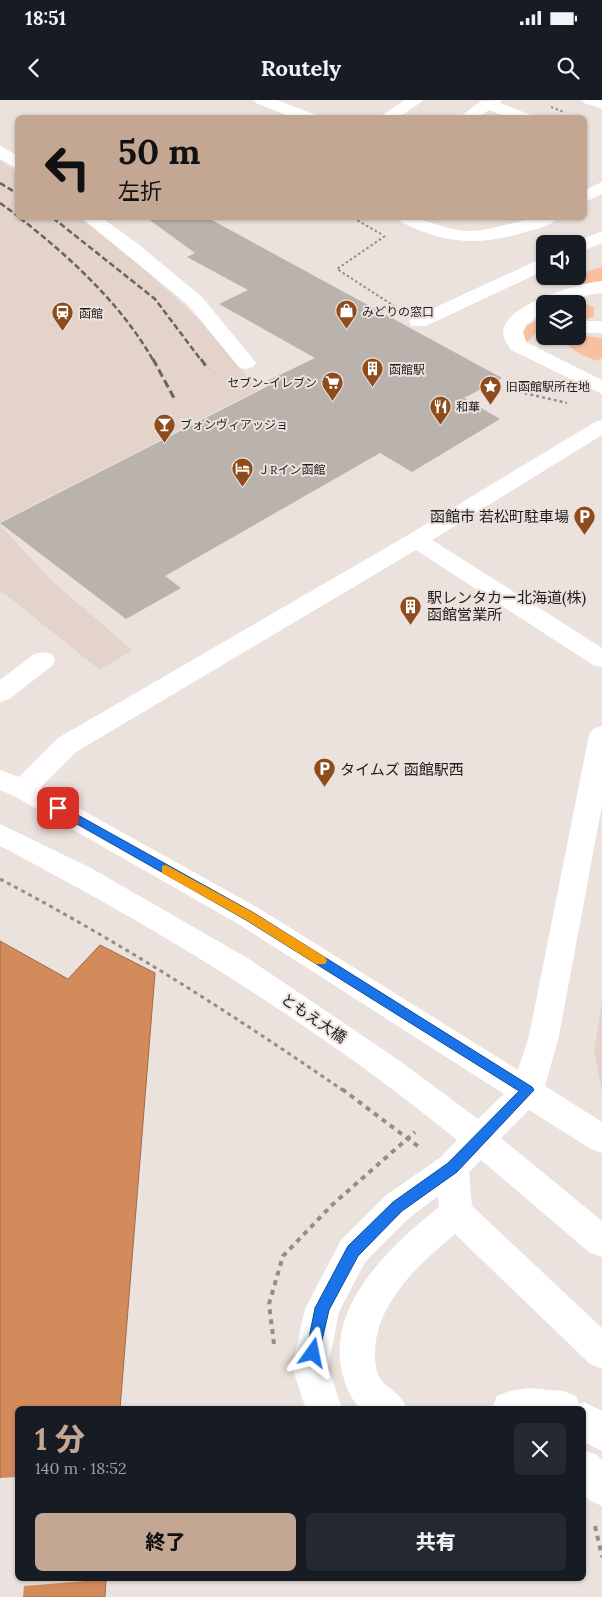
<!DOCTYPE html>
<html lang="ja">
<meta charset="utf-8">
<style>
:root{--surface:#171b24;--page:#242831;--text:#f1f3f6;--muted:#9ea1a6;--accent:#c4a793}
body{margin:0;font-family:Lora,"Noto Sans JP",serif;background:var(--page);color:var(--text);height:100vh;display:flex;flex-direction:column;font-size:19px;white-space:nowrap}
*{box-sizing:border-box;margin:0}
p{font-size:16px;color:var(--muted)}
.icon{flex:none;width:28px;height:28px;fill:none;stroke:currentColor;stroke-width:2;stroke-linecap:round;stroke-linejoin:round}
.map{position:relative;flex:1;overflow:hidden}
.details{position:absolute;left:15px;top:1306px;width:571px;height:175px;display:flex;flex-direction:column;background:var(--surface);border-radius:8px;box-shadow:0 1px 4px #0004}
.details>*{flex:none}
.guide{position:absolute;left:15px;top:15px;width:572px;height:105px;border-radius:8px;box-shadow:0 1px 4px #0004;background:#c4a793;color:#111;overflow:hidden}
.tools{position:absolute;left:536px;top:135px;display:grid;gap:10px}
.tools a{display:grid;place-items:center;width:50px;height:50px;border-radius:8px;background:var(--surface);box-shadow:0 1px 4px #0004;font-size:25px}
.pin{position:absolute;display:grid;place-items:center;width:42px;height:42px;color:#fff;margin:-21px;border-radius:10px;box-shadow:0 2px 8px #0006}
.me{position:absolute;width:55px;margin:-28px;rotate:12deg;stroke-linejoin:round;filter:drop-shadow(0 0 4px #0008)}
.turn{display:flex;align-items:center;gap:18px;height:105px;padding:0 20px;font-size:22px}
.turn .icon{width:65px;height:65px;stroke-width:2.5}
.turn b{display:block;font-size:35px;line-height:42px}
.round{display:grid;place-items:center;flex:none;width:52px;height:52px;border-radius:8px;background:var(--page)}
.overview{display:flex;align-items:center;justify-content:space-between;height:85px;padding:0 20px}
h1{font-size:30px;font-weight:800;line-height:38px;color:var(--accent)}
.action{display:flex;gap:10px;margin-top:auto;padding:10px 20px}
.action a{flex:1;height:58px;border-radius:8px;background:var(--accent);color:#111;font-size:20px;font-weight:800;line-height:58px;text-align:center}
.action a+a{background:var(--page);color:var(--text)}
.status{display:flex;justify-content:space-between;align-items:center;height:35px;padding:0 25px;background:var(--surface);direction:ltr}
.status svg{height:14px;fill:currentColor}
header{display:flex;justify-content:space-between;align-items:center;height:65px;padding:0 20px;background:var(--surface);font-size:22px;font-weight:800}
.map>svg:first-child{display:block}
.built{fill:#e3d3ca}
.green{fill:#f7c09f}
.water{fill:#d48b5c;stroke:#9e6a48}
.pier{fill:#ebe2dd}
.building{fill:#bab2ad}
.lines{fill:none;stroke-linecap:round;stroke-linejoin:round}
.path-far3{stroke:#948d8a;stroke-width:2;stroke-dasharray:2.5 2.5;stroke-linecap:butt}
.path-far2{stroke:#948d8a;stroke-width:2.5;stroke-dasharray:3 3;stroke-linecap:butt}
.path-far1{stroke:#948d8a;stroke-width:3;stroke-dasharray:4 4;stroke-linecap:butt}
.path{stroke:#948d8a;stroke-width:4;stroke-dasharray:5 5;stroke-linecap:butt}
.minor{fill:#fff;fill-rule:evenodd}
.rail-far1{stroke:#696461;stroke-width:2.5;stroke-dasharray:6 3;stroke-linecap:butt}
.rail{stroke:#696461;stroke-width:3;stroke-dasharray:8 4;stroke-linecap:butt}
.route{fill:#1a73e8;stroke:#114b97}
.slow{fill:#f59e0b}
.labels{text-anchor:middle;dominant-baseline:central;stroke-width:4;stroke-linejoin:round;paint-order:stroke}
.far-poi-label{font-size:12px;fill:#201d1b;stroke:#ebe2dd;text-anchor:start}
.poi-label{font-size:15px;fill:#201d1b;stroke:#ebe2dd;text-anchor:start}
.street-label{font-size:15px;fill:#201d1b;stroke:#ebe2dd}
</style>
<div class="status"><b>18:51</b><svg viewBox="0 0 49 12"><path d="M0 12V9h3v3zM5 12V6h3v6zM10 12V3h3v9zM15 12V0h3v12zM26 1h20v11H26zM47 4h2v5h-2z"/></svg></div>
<header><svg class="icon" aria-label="back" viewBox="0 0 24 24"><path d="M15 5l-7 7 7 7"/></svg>Routely<svg class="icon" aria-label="search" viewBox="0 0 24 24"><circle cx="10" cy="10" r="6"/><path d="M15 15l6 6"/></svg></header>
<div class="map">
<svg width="602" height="1497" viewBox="0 0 602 1497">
<rect width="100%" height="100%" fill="#ebe2dd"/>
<path class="built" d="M0 60 17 72 18 118H80L144 169 198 218 258 290 0 422Z
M0 425 51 480 132 550 100 570 0 490Z
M602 901V992L594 951Z"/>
<path class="green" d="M602 167V184L588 185 567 178 578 176V174Z
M581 202 594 207V217L578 221V204H566Z
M545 215V225L527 242 522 234 525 227Z
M578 235 602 238V258L597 261 580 254 563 242Z"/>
<path class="water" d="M0 841 68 879 100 845 155 873 120 1309H18V1479H106L105 1497H0Z"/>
<path class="pier" d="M17 1377 18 1479H109L24 1486 23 1497H0V1378Z"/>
<path class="building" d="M147 118H208L502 278 464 298 500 319 412 372 380 353 165 476 181 488 126 519 0 423 268 286 263 283 315 258 219 204 248 190 187 157 195 153Z"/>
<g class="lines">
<path class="path-far3" d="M551 7 564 12
M353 118 381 134
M385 136 337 169 394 206"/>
<path class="path-far2" d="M507 289 567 303"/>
<path class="path-far1" d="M0 779C120 842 232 914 344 991"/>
<path class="path" d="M342 989 419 1047
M274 1244 269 1204 283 1156 332 1105 415 1032
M595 1426 602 1457"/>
<path class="minor" d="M254 0H277L316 15 318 18H294L256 3Z
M405 0H424L398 18H378Z
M502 0 500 3 531 15 533 18H509L489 10 478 18H458L481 1Z
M582 0H602V9L584 3Z
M0 46 18 56V69L0 59Z
M602 82V94L585 102V90Z
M82 118H102L138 144 202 197 253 259 256 263 253 267 246 269 239 267 188 205Z
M398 118C423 115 444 131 469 131 499 131 528 114 557 118 551 126 538 129 529 131 480 146 447 145 401 122Z
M602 131V143L578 153V144H572Z
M545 157V170L426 226H412L409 222 412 218Z
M602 181V193C582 194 565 204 545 204V211L527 224 523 232 526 242 602 280V294L511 250C508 245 503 239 503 233 503 204 580 183 602 181Z
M578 221H602V233H578Z
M602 320V335L432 440 602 548V567L593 565 416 450 76 652 41 687 260 809 518 970 529 936 589 635 593 629 602 626V705L559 936 545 986 602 1022V1053L591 1049 529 1010 501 1038 602 1121V1157L590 1153 481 1060 469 1072 472 1106 602 1228V1269L590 1264 455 1134C419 1164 377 1202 375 1251 375 1260 375 1270 380 1278 388 1291 399 1289 407 1309H361C351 1300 347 1289 343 1276 324 1207 390 1146 439 1107L438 1096 409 1118 365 1162 339 1212 328 1267 342 1309H306L292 1267 305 1209 341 1140 385 1096 441 1057 457 1040C316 925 161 830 0 746V724L91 768 249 859 400 961 478 1019 504 994 240 825 14 696 0 690V670L19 677 58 638 408 435 595 322Z
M43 552 52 554 55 560 52 566 9 599 0 602V580L34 554Z
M529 1288 563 1291 576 1296 579 1304 584 1302 602 1311V1351L584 1342V1309H492L497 1296 510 1291Z
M584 1350 597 1355 602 1360V1406L589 1400 584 1395Z"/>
<path class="rail-far1" d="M0 83 18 94
M0 103 18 116
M20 118C71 158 121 204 153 260
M53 118 155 199 201 260"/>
<path class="rail" d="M153 259 174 298
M201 259 208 269"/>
</g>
<path class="route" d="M58 704 254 813 532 987 534 990 457 1072 402 1111 358 1156 329 1210 318 1258 313 1260 308 1258 306 1253 315 1208 348 1146 393 1102 448 1063 519 991 246 820 54 711V705Z"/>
<path class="slow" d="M166 765 254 813 325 857 327 861 325 864H316L246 820 162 773V766Z"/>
<defs>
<symbol id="shop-pin" viewBox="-11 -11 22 30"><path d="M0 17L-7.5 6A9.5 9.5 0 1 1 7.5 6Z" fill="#8e4b1b" stroke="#ebe2dd"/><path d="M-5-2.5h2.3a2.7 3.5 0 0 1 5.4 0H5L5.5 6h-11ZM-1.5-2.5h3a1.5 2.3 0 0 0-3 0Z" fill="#fff"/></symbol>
<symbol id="station-pin" viewBox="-11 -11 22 30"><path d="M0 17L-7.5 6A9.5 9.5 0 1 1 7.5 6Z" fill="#8e4b1b" stroke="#ebe2dd"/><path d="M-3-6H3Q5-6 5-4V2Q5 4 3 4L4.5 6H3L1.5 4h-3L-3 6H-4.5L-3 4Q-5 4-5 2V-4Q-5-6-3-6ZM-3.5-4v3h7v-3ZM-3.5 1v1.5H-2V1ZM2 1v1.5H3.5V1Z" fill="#fff"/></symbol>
<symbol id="building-pin" viewBox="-11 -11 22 30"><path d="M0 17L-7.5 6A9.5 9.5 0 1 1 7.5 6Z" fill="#8e4b1b" stroke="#ebe2dd"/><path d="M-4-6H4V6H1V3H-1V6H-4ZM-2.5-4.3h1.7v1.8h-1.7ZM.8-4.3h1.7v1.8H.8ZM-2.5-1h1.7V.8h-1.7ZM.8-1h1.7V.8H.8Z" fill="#fff"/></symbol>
<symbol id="supermarket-pin" viewBox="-11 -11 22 30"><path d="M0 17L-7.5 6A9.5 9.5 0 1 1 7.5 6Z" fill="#8e4b1b" stroke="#ebe2dd"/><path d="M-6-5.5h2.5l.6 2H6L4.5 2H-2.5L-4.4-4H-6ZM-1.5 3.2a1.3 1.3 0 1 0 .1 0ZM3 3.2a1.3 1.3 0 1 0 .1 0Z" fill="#fff"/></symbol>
<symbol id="sight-pin" viewBox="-11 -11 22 30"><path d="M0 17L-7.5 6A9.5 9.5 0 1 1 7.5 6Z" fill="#8e4b1b" stroke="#ebe2dd"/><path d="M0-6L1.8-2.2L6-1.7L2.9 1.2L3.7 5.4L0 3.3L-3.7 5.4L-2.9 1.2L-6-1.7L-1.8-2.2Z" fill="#fff"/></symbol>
<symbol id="restaurant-pin" viewBox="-11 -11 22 30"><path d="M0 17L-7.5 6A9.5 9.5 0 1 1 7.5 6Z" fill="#8e4b1b" stroke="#ebe2dd"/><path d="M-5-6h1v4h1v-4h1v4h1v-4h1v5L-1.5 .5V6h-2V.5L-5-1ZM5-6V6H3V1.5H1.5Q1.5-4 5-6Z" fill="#fff"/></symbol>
<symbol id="bar-pin" viewBox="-11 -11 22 30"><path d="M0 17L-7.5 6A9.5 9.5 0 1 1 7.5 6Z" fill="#8e4b1b" stroke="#ebe2dd"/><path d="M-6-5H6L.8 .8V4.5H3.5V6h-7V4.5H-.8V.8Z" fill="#fff"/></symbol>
<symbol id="hotel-pin" viewBox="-11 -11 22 30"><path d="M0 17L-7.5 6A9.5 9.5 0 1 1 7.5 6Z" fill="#8e4b1b" stroke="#ebe2dd"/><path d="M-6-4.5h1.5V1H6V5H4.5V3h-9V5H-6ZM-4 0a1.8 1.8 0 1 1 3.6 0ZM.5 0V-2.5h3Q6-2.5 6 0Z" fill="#fff"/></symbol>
<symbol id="parking-pin" viewBox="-11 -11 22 30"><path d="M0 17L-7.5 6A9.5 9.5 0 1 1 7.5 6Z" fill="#8e4b1b" stroke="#ebe2dd"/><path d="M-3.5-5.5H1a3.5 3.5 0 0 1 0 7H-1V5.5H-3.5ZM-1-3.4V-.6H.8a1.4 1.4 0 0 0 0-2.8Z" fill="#fff"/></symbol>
</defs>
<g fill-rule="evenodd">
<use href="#shop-pin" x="334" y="198" width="25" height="34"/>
<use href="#station-pin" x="50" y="200" width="25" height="34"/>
<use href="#building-pin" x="360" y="256" width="25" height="34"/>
<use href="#supermarket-pin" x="320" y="270" width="25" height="34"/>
<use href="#sight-pin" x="478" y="274" width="25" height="34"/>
<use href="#restaurant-pin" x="428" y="294" width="25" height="34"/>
<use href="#bar-pin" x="152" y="312" width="25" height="34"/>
<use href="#hotel-pin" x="230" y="356" width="25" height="34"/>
<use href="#parking-pin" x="572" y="404" width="25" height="34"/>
<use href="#building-pin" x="398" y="494" width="25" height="34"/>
<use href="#parking-pin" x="312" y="656" width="25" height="34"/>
</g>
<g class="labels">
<g class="far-poi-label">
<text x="362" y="211">みどりの窓口</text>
<text x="79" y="213">函館</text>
<text x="389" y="269">函館駅</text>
<text x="317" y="282" text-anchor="end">セブン-イレブン</text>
<text x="506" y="286">旧函館駅所在地</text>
<text x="456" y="306">和華</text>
<text x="180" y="324">ブォンヴィアッジョ</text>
<text x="258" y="369">ＪRイン函館</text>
</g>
<g class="poi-label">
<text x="569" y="416" text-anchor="end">函館市 若松町駐車場</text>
<text x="427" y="497">駅レンタカー北海道(株)<tspan x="427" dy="17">函館営業所</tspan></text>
<text x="340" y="669">タイムズ 函館駅西</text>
</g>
<g class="street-label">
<text transform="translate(314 918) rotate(34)">ともえ大橋</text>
</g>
</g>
</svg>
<div class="tools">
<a><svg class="icon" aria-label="sound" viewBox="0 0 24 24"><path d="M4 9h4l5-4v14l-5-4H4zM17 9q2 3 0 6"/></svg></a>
<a><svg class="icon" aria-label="layers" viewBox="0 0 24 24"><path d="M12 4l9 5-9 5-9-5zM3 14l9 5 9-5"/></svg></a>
</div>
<div class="pin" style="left:58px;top:708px;background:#d93025"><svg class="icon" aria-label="arrive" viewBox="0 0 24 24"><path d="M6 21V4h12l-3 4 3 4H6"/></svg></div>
<svg class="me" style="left:313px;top:1253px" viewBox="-20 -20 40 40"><path d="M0-17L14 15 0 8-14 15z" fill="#1a73e8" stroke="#fff" stroke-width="4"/></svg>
<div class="guide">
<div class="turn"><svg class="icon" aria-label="left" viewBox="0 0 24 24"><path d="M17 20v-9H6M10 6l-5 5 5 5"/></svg><div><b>50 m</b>左折</div></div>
</div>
<section class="details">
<div class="overview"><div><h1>1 分</h1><p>140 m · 18:52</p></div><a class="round"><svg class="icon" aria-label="close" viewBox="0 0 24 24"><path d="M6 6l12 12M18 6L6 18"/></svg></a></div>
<div class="action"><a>終了</a><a>共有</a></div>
</section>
</div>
